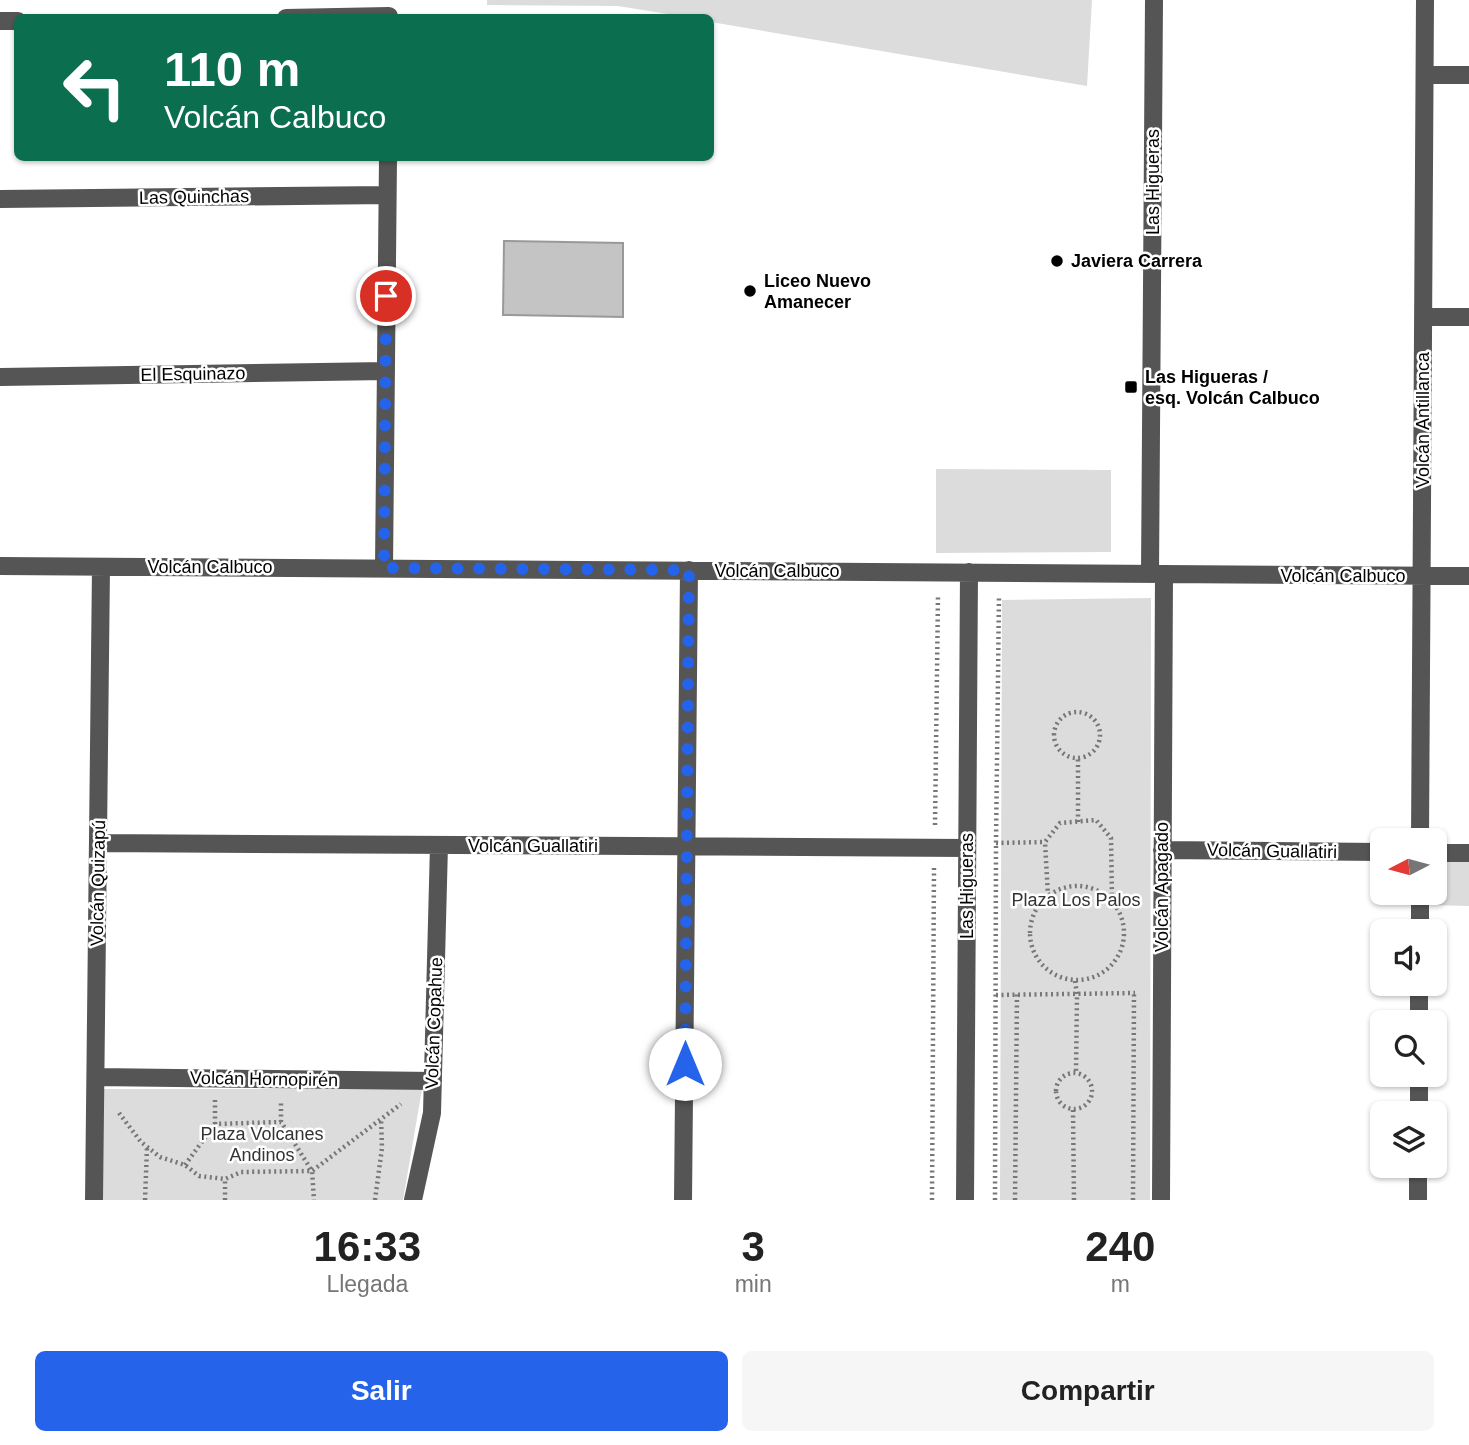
<!DOCTYPE html>
<html lang="es">
<meta charset="utf-8">
<style>
:root{--surface:#fff;--page:#f6f6f6;--text:#222;--muted:#767676;--accent:#2563eb}
body{margin:0;font-family:Arial,sans-serif;background:var(--page);color:var(--text);height:100vh;display:flex;flex-direction:column;font-size:26px;white-space:nowrap}
*{box-sizing:border-box;margin:0}
p{font-size:23px;color:var(--muted)}
.icon{flex:none;width:38px;height:38px;fill:none;stroke:currentColor;stroke-width:2;stroke-linecap:round;stroke-linejoin:round}
.map{position:relative;height:1200px;overflow:hidden}
.panel{display:flex;flex-direction:column;background:var(--surface);flex:1}
.panel>*{flex:none}
.top-card{position:absolute;left:14px;top:14px;width:700px;height:147px;border-radius:10px;box-shadow:0 2px 5px #0004;background:#0b6e4f;color:#fff;overflow:hidden}
.needle{width:46px;rotate:264deg}
.buttons{position:absolute;left:1370px;top:828px;display:grid;gap:14px}
.buttons a{display:grid;place-items:center;width:77px;height:77px;border-radius:10px;background:var(--surface);box-shadow:0 2px 5px #0004;font-size:35px}
.pin{position:absolute;display:grid;place-items:center;width:60px;height:60px;color:#fff;margin:-30px;border:4px solid #fff;border-radius:50%;box-shadow:0 2px 7px #0007}
.me{position:absolute;width:77px;margin:-38px;rotate:0deg;stroke-linejoin:round;filter:drop-shadow(0 0 5px #0008)}
.turn{display:flex;align-items:center;gap:24px;height:147px;padding:0 35px;font-size:32px}
.turn .icon{width:91px;height:91px;stroke-width:2.5}
.turn b{display:block;font-size:49px;line-height:60px}
.eta{display:flex;justify-content:space-evenly;align-items:center;height:119px;text-align:center}
.eta b{font-size:42px;font-weight:800;line-height:49px}
.cta{display:flex;gap:14px;margin-top:auto;padding:14px 35px}
.cta a{flex:1;height:80px;border-radius:10px;background:var(--accent);color:#fff;font-size:28px;font-weight:800;line-height:80px;text-align:center}
.cta a+a{background:var(--page);color:var(--text)}
.map>svg:first-child{display:block}
.green{fill:#dcdcdc}
.building{fill:#c4c4c4;stroke:#999;stroke-width:2}
.lines{fill:none;stroke-linecap:round;stroke-linejoin:round}
.path{stroke:#777;stroke-width:4.5;stroke-dasharray:2 3.5;stroke-linecap:butt}
.minor{stroke:#555;stroke-width:18}
.route{stroke:#2563eb;stroke-width:12;stroke-dasharray:0 21.6}
.poi-dot{fill:#000;stroke:#fff;stroke-width:2.5}
.labels{text-anchor:middle;dominant-baseline:central;stroke-width:5;stroke-linejoin:round;paint-order:stroke}
.street-label{font-size:18px;fill:#000;stroke:#fff}
.poi-label{font-size:18px;font-weight:bold;fill:#000;stroke:#fff;text-anchor:start}
.park-label{font-size:18px;fill:#333;stroke:#fff}
</style>
<div class="map">
<svg width="1469" height="1200" viewBox="0 0 1469 1200">
<rect width="100%" height="100%" fill="#fff"/>
<path class="green" d="M487 0H1092L1087 86 711 22 710 18 686 17 618 6 487 5Z
M936 469 1111 470V552L936 553Z
M1151 598 1150 1200H1000L1002 600Z
M1439 862H1469V906L1430 905 1431 893 1435 892V865Z
M103 1089H422L403 1200H101Z"/>
<path class="building" d="M504 241 623 243V317L503 315Z"/>
<g class="lines">
<path class="path" d="M1054 735a23 23 0 1 1 46 0a23 23 0 1 1-46 0Z
M1078 822V759
M935 825 938 595
M996 843 1045 842
M1030 933a47 47 0 1 1 94 0a47 47 0 1 1-94 0Z
M1048 896 1045 842 1060 823 1096 820 1111 838 1112 900
M1075 981 1077 994 1076 1073
M996 995 1135 993
M1056 1091a18 18 0 1 1 36 0a18 18 0 1 1-36 0Z
M1073 1110 1074 1200
M119 1113 141 1142 160 1157 185 1165 199 1176 225 1179 241 1172 312 1171 401 1104
M281 1122V1102
M215 1124V1100
M185 1165 215 1124 281 1122 312 1171 314 1200
M145 1200 147 1147
M225 1200V1179
M375 1200 382 1148 381 1118
M932 1200 934 868
M995 1200 996 843 999 595
M1015 1200 1017 994
M1133 1200 1134 993"/>
<path class="minor" d="M286 18 389 16V18
M0 21H18
M1425 75H1469
M0 199 387 195
M1423 317H1469
M0 377 386 371
M0 566 1469 576
M384 568 388 158
M1150 574 1154 0
M1420 840 1425 0
M98 843 967 848
M1162 850 1382 852
M1435 853H1469
M1420 931V892
M1419 1022V984
M96 1077 433 1081
M1419 1113V1074
M94 1200 101 567
M413 1200 432 1113 439 845
M683 1200 689 570
M965 1200 969 572
M1161 1200 1164 574
M1418 1200V1166"/>
</g>
<g class="lines">
<path class="route" d="M386 296 384 568 689 570 685 1064"/>
</g>
<g class="poi-dot">
<circle cx="1057" cy="261" r="7"/>
<circle cx="750" cy="291" r="7"/>
<rect x="1124" y="380" width="14" height="14" rx="3.5"/>
</g>
<g class="labels">
<g class="street-label">
<text transform="translate(1153 182) rotate(-90)">Las Higueras</text>
<text transform="translate(194 197) rotate(-1)">Las Quinchas</text>
<text transform="translate(193 374) rotate(-1)">El Esquinazo</text>
<text transform="translate(1423 420) rotate(-90)">Volcán Antillanca</text>
<text x="210" y="567">Volcán Calbuco</text>
<text x="777" y="571">Volcán Calbuco</text>
<text x="1343" y="576">Volcán Calbuco</text>
<text x="533" y="846">Volcán Guallatiri</text>
<text transform="translate(1272 851) rotate(1)">Volcán Guallatiri</text>
<text transform="translate(98 883) rotate(-89)">Volcán Quizapú</text>
<text transform="translate(967 886) rotate(-90)">Las Higueras</text>
<text transform="translate(1162 887) rotate(-90)">Volcán Apagado</text>
<text transform="translate(434 1023) rotate(-88)">Volcán Copahue</text>
<text transform="translate(264 1079) rotate(1)">Volcán Hornopirén</text>
</g>
<g class="poi-label">
<text x="1071" y="261">Javiera Carrera</text>
<text x="764" y="281">Liceo Nuevo<tspan x="764" dy="21">Amanecer</tspan></text>
<text x="1145" y="377">Las Higueras /<tspan x="1145" dy="21">esq. Volcán Calbuco</tspan></text>
</g>
<g class="park-label">
<text x="1076" y="900">Plaza Los Palos</text>
<text x="262" y="1134">Plaza Volcanes<tspan x="262" dy="21">Andinos</tspan></text>
</g>
</g>
</svg>
<div class="buttons">
<a><svg class="needle" viewBox="-14 -14 28 28"><path d="M0-13l5 13h-10z" fill="#e53935"/><path d="M0 13l5-13h-10z" fill="#767676"/></svg></a>
<a><svg class="icon" aria-label="sound" viewBox="0 0 24 24"><path d="M4 9h4l5-4v14l-5-4H4zM17 9q2 3 0 6"/></svg></a>
<a><svg class="icon" aria-label="search" viewBox="0 0 24 24"><circle cx="10" cy="10" r="6"/><path d="M15 15l6 6"/></svg></a>
<a><svg class="icon" aria-label="layers" viewBox="0 0 24 24"><path d="M12 4l9 5-9 5-9-5zM3 14l9 5 9-5"/></svg></a>
</div>
<div class="pin" style="left:386px;top:296px;background:#d93025"><svg class="icon" aria-label="arrive" viewBox="0 0 24 24"><path d="M6 21V4h12l-3 4 3 4H6"/></svg></div>
<svg class="me" style="left:685px;top:1064px" viewBox="-20 -20 40 40"><circle r="19" fill="#fff"/><path d="M0-13L10 11 0 6-10 11z" fill="#2563eb"/></svg>
<div class="top-card">
<div class="turn"><svg class="icon" aria-label="left" viewBox="0 0 24 24"><path d="M17 20v-9H6M10 6l-5 5 5 5"/></svg><div><b>110 m</b>Volcán Calbuco</div></div>
</div>
</div>
<section class="panel">
<div class="eta">
<div><b>16:33</b><p>Llegada</p></div>
<div><b>3</b><p>min</p></div>
<div><b>240</b><p>m</p></div>
</div>
<div class="cta"><a>Salir</a><a>Compartir</a></div>
</section>
